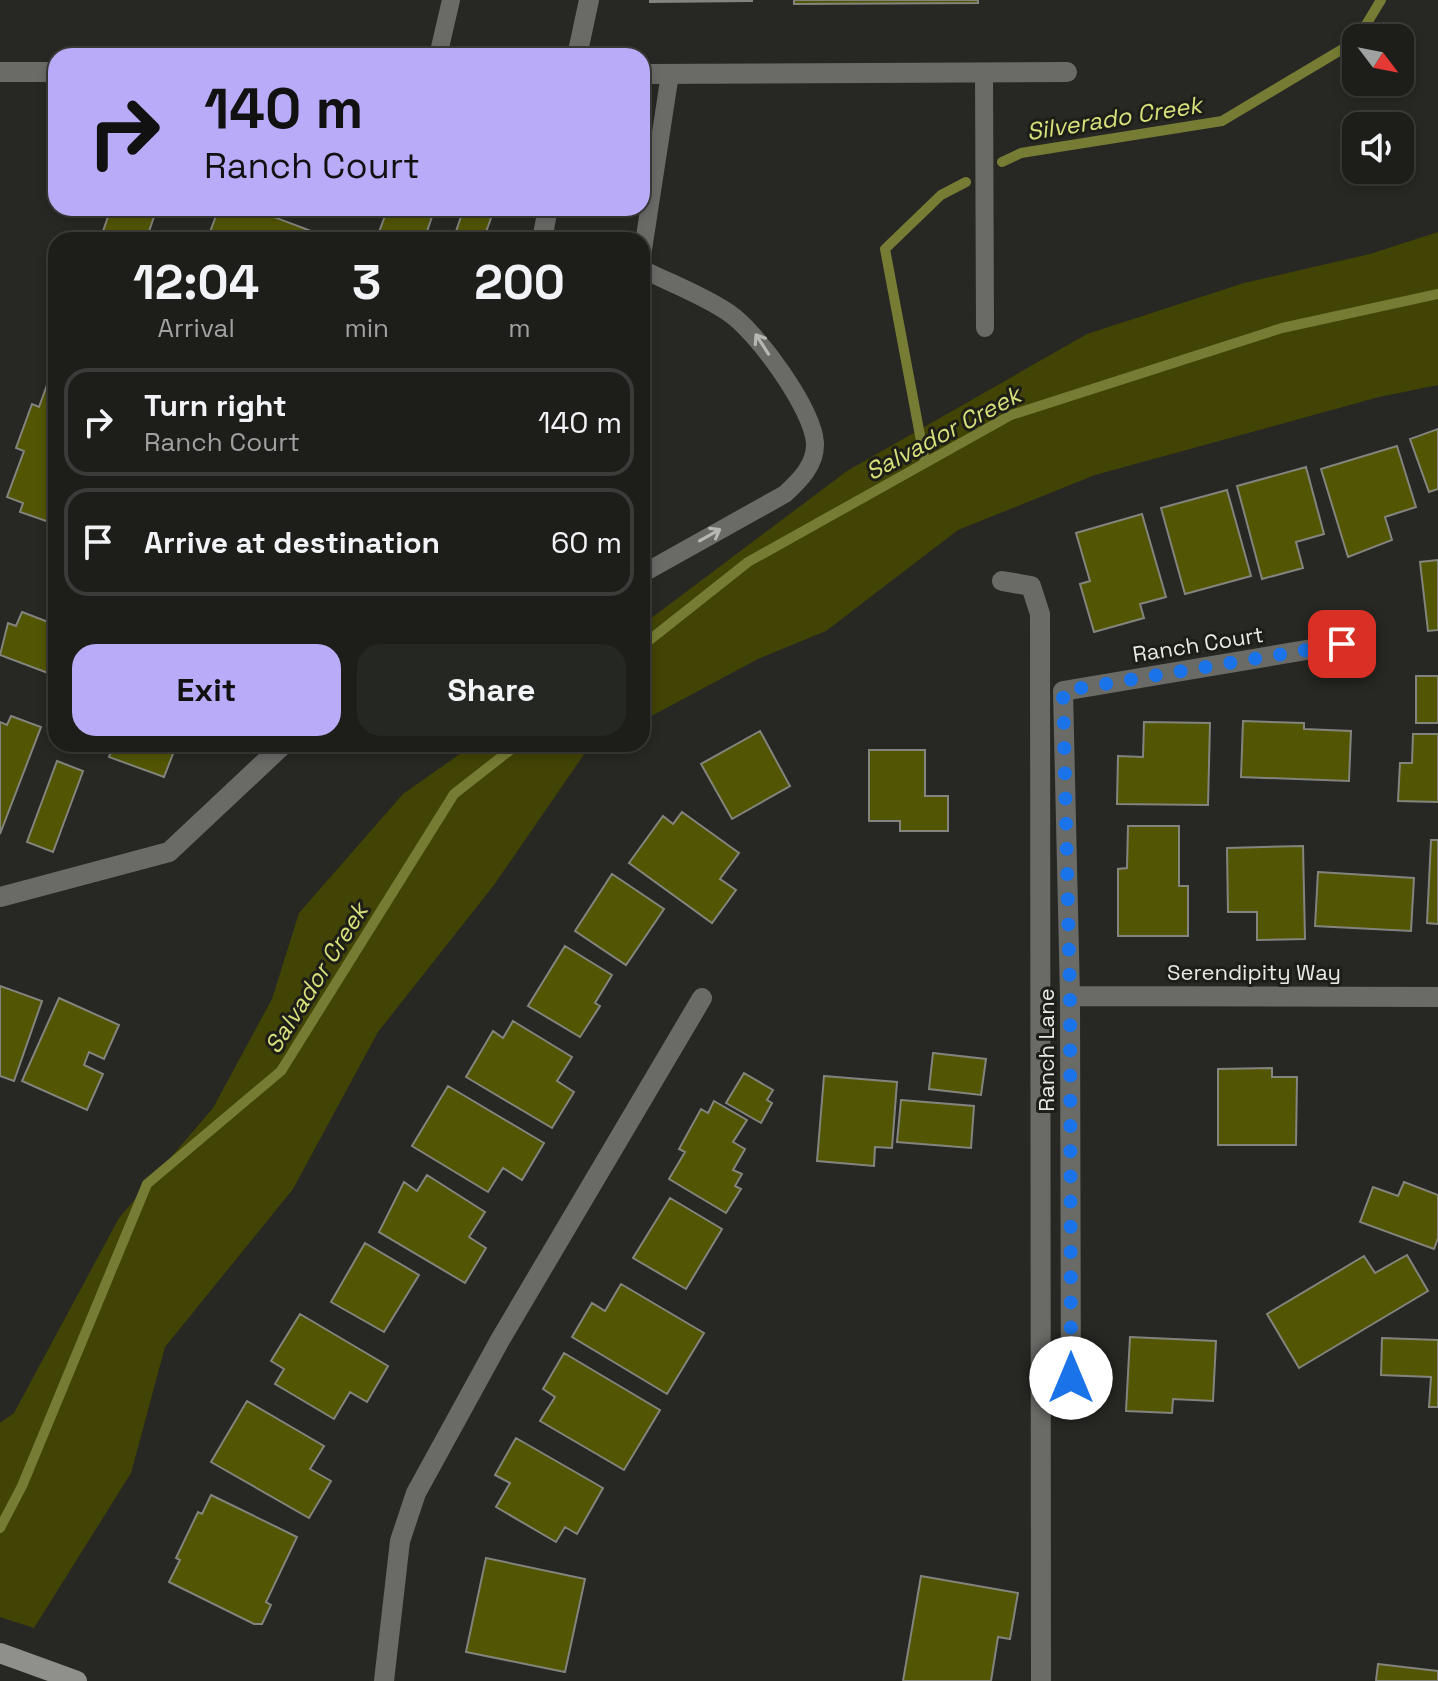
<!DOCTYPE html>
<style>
:root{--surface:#1d1e1a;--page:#252723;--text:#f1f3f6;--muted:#a0a2a2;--line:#3b3c39;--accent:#b9abf7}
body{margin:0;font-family:"Space Grotesk",sans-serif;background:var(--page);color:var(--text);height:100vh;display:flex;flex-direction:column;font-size:30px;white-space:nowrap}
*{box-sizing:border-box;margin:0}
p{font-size:26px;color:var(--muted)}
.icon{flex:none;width:44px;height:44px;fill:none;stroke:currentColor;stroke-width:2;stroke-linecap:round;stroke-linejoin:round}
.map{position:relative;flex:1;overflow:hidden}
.drawer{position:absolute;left:48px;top:232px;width:602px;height:520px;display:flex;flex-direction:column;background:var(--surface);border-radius:24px;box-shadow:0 4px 12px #0003,0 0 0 2px var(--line)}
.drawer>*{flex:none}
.hud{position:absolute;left:48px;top:48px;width:602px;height:168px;border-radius:24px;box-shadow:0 4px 12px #0003,0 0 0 2px var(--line);background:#b9abf7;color:#111;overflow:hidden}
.needle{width:52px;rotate:122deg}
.tools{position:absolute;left:1342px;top:24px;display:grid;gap:16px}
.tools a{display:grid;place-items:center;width:72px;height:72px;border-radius:16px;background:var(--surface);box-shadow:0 4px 12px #0003,0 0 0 2px var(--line);font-size:40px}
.pin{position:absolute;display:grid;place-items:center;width:68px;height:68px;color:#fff;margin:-34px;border-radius:16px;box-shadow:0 4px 12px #0006}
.me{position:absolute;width:88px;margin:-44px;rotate:0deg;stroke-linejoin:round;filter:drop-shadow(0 0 6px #0008)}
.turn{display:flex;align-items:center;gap:28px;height:168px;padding:0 24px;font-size:36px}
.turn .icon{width:104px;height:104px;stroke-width:2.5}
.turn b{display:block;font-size:56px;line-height:68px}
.eta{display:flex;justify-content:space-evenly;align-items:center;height:136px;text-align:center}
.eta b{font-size:48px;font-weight:600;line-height:56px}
.primary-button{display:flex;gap:16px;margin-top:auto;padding:16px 24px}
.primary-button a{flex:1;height:92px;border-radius:24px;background:var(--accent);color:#111;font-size:32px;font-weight:600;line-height:92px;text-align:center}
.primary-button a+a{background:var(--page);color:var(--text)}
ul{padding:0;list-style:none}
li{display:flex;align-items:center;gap:24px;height:108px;margin:0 16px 12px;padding:0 8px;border:4px solid var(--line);border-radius:24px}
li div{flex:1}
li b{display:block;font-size:30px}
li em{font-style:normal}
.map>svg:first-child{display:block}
.green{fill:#414404}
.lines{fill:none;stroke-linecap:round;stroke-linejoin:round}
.stream{stroke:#777c34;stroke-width:10}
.building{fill:#525501;stroke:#84847e;stroke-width:2}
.lane{stroke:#6a6a67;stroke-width:18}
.street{stroke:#6a6a67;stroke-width:20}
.secondary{stroke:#8f908c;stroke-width:20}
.oneway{stroke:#b6b6b3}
.route{stroke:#1a73e8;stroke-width:14;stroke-dasharray:0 25.2}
.labels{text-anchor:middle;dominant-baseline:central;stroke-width:6;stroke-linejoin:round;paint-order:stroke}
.street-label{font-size:22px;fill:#e8e8e5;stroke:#1e1e19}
.water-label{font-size:24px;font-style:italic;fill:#d8e07b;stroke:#1e1e19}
</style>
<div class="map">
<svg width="1438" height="1681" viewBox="0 0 1438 1681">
<rect width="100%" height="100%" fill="#272823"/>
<path class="green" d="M1438 232V385L1379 397 1095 475 958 530 826 631 758 659 642 721V625L847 471 1087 334 1244 283 1370 254Z
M474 744H598L587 750 494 885 378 1032 293 1189 165 1347 131 1473 34 1628 0 1617V1423L14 1413 119 1218 213 1108 272 999 299 913 403 794Z"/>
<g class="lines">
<path class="stream" d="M1358 38 1381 0
M1002 162 1021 153 1222 121 1356 41
M925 462 885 249 941 195 966 182
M642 646 748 562 1011 415 1282 328 1438 294
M0 1528 22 1486 147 1184 281 1071 454 794 518 744"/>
</g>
<path class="building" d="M650 0H752V1L650 2Z
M794 0H978V3L794 4Z
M111 208H157L146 240H100Z
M219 208H250L335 240H207Z
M388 208H435L424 240H376Z
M464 208 494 210 483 240H453Z
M56 360V501L49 522 20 512 23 503 7 497 24 451 16 448 32 404 39 407Z
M1438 429V489L1429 492 1410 439Z
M1397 446 1416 507 1385 517 1392 540 1348 557 1321 469Z
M1306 467 1324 534 1296 542 1303 568 1262 579 1237 486Z
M1227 490 1251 576 1185 594 1161 508Z
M1142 514 1166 597 1140 604 1144 618 1094 632 1080 584 1090 581 1076 533Z
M1438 560V630L1428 631 1420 562Z
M22 612 56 625V676L0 655 8 623 16 626Z
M1416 676H1438V723H1416Z
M11 716 41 727 0 834V722L7 725Z
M1243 721 1304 723V729L1351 731 1349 781 1241 777Z
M1144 722 1210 723 1208 805 1117 804 1118 756 1143 757Z
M760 731 790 786 732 819 701 764Z
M1413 734H1438V802L1398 801 1400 763H1412Z
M114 744H154L174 751 164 777 109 757Z
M869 750H925V796H948V831H900V821H869Z
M57 761 83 771 53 852 27 842Z
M682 812 739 853 720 879 736 890 712 923 629 863 663 816 673 824Z
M1128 826H1179V886H1188V936H1118V869L1127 868Z
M1431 840H1438V924L1427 923Z
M1303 846 1305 939 1257 940V912H1228L1227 848Z
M1318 872 1414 878 1411 931 1315 926Z
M612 874 664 909 626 965 575 931Z
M565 946 612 975 595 1003 600 1006 580 1037 528 1006Z
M0 986 42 1001 14 1081 0 1076Z
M59 998 119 1025 104 1059 89 1052 84 1065 103 1074 87 1110 22 1081Z
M513 1021 572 1057 557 1081 574 1092 552 1128 466 1077 493 1031 503 1038Z
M933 1053 986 1059 981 1095 929 1089Z
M1272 1068V1077H1297L1296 1145H1218V1069Z
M744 1073 773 1090 767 1100 772 1103 761 1123 726 1103Z
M824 1076 897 1082 892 1148 875 1147 874 1166 817 1161Z
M448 1086 544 1143 522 1180 503 1168 488 1192 412 1146Z
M901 1100 974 1106 971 1148 897 1142Z
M714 1101 747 1120 733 1142 745 1149 733 1170 742 1174 735 1186 741 1189 726 1213 669 1179 685 1152 679 1149 701 1109 708 1113Z
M427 1175 485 1212 469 1237 486 1248 465 1283 379 1232 404 1182 417 1191Z
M1404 1182 1438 1195V1238L1434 1249 1360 1222 1373 1187 1398 1196Z
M670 1198 722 1229 686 1289 633 1258Z
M365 1243 419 1275 384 1332 331 1302Z
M1407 1255 1428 1291 1299 1368 1267 1314 1364 1256 1375 1273Z
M621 1284 704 1333 667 1394 572 1337 592 1303 605 1311Z
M300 1314 388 1366 367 1402 350 1392 334 1419 275 1384 284 1369 271 1361Z
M1130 1337 1216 1341 1213 1401 1173 1399 1172 1413 1126 1411Z
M1382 1338 1438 1340V1407H1429L1431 1377 1381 1375Z
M564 1353 660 1410 624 1470 540 1421 555 1397 543 1389Z
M247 1401 324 1446 310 1469 331 1481 309 1518 211 1462Z
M516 1438 603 1488 577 1534 565 1527 556 1542 496 1507 510 1483 495 1475Z
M211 1495 297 1537 266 1602 271 1605 262 1624H254L169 1582 180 1560 176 1558 198 1512 202 1514Z
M486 1558 585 1579 565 1672 466 1652Z
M921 1576 1018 1593 1010 1639 998 1637 991 1681H903Z
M1378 1664 1438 1671V1681H1376Z"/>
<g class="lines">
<path class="lane" d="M438 56 451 0
M984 72 985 328
M642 256 670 74
M642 269C670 283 703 295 729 313 757 332 813 409 815 443 816 465 799 481 785 494L642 574"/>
<path class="street" d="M577 56 589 0
M0 72H56
M642 74 1067 72
M542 240 548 208
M1002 581 1031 586 1040 614 1041 1681
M0 897 169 852 284 744
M1070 996 1438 997
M1071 1410 1070 996 1063 691 1342 644
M384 1681 400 1541 416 1493 500 1340 702 998"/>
<path class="secondary" d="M0 1653 77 1681"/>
</g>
<defs><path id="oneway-shaft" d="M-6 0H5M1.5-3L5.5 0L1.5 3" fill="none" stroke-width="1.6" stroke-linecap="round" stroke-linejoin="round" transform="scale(2)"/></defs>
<g class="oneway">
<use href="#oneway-shaft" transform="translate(762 344) rotate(-123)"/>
<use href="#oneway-shaft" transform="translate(710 535) rotate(-29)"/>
</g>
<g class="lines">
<path class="route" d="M1071 1378 1070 996 1063 691 1342 644"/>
</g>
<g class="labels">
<g class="street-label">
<text transform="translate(1198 644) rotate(-9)">Ranch Court</text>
<text x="1254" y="972">Serendipity Way</text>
<text transform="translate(1046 1050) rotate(-90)">Ranch Lane</text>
</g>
<g class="water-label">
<text transform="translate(1114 118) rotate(-9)">Silverado Creek</text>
<text transform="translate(943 433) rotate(-28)">Salvador Creek</text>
<text transform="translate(316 978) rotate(-58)">Salvador Creek</text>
</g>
</g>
</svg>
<div class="tools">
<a><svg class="needle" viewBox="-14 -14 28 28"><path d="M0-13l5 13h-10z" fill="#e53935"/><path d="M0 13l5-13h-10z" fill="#a0a2a2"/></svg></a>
<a><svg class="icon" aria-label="sound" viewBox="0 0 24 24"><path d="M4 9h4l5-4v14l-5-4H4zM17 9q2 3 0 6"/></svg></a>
</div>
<div class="pin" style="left:1342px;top:644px;background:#d93025"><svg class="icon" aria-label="arrive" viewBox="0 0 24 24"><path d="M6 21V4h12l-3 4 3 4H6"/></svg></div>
<svg class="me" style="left:1071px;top:1378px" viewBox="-20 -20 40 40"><circle r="19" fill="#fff"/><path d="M0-13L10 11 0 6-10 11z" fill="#1a73e8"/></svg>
<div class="hud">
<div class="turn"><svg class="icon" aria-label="right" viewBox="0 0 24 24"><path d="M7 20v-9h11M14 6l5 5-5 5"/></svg><div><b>140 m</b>Ranch Court</div></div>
</div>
<section class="drawer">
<div class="eta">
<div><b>12:04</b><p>Arrival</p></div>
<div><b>3</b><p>min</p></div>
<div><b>200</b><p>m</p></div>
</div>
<ul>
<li><svg class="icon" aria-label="right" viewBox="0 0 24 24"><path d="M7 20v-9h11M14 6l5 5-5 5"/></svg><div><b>Turn right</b><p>Ranch Court</p></div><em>140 m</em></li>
<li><svg class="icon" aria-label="arrive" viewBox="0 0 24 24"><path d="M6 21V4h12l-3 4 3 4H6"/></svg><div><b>Arrive at destination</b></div><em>60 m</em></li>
</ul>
<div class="primary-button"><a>Exit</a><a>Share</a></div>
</section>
</div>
